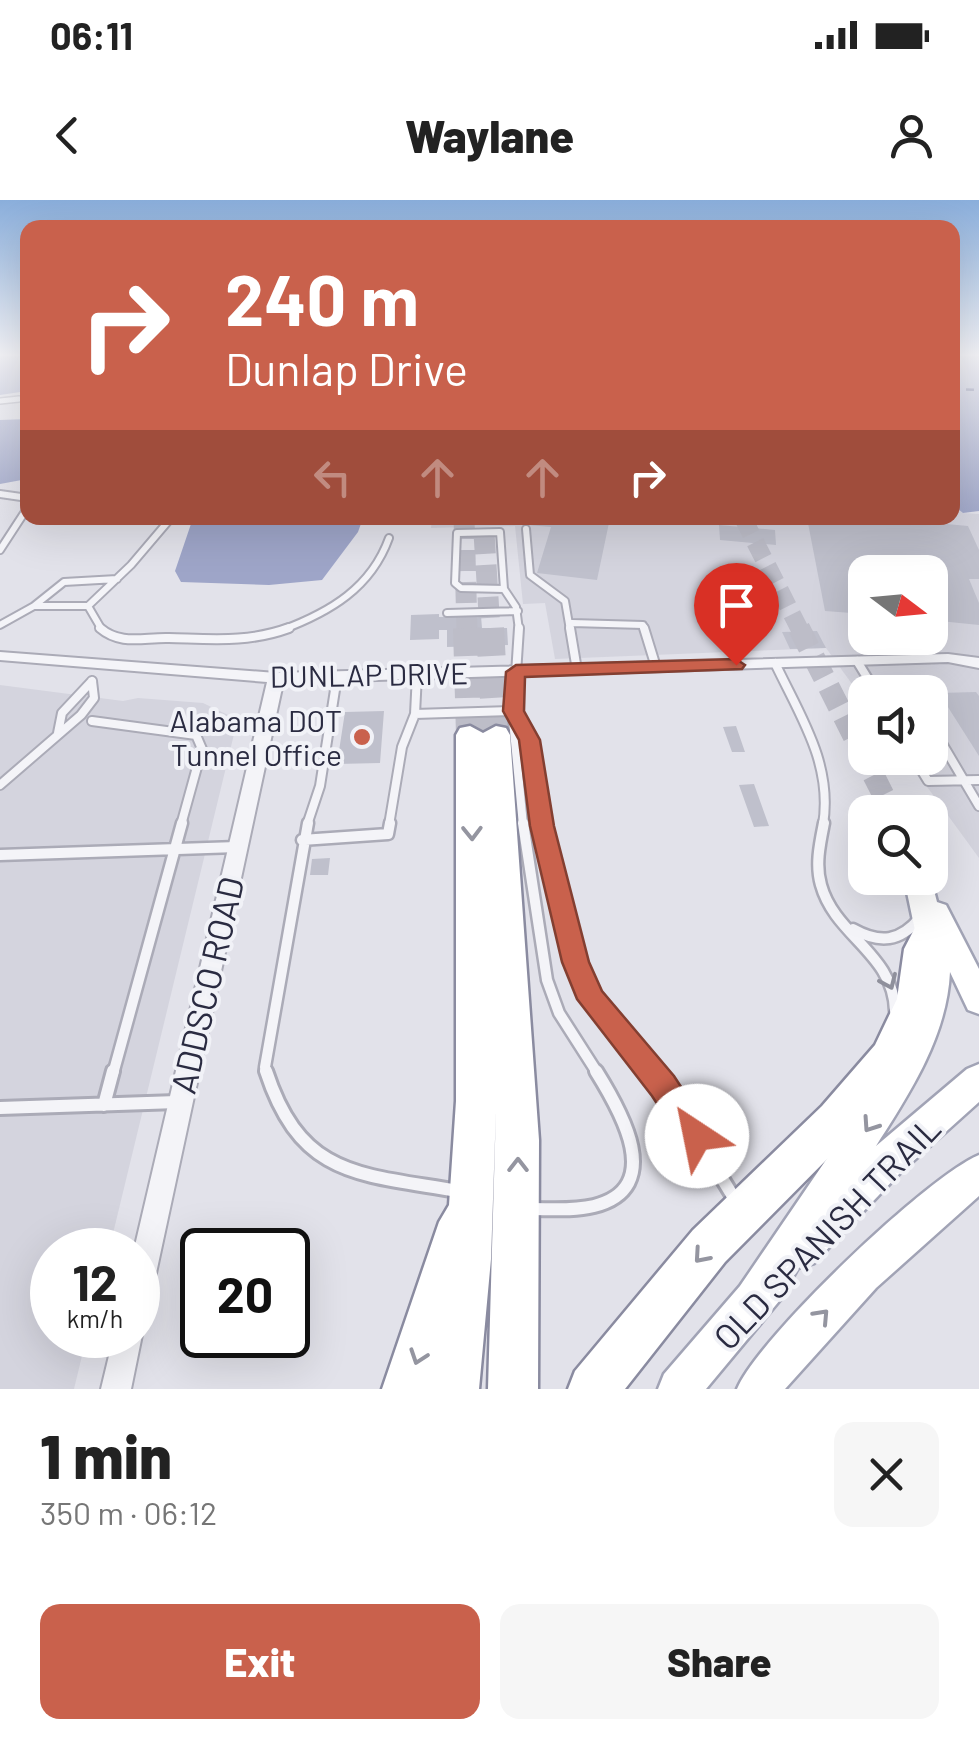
<!DOCTYPE html>
<meta charset="utf-8">
<style>
:root{--surface:#fff;--page:#f6f6f6;--text:#222;--muted:#767676;--accent:#c9614c}
body{margin:0;font-family:Barlow,sans-serif;background:var(--page);color:var(--text);height:100vh;display:flex;flex-direction:column;font-size:38px;white-space:nowrap}
*{box-sizing:border-box;margin:0}
p{font-size:32px;color:var(--muted)}
.icon{flex:none;width:55px;height:55px;fill:none;stroke:currentColor;stroke-width:2;stroke-linecap:round;stroke-linejoin:round}
.map{position:relative;height:1189px;overflow:hidden}
.panel{display:flex;flex-direction:column;background:var(--surface);flex:1}
.panel>*{flex:none}
.banner{position:absolute;left:20px;top:20px;width:940px;height:305px;border-radius:20px;box-shadow:0 10px 40px #0002;background:#c9614c;color:#fff;overflow:hidden}
.needle{width:65px;rotate:106deg}
.fabs{position:absolute;left:848px;top:355px;display:grid;gap:20px}
.fabs a{display:grid;place-items:center;width:100px;height:100px;border-radius:20px;background:var(--surface);box-shadow:0 10px 40px #0002;font-size:50px}
.speed{position:absolute;left:30px;top:1028px;display:flex;gap:20px;font-size:50px;font-weight:700;text-align:center}
.speed>*{display:grid;place-content:center;width:130px;height:130px;border-radius:50%;background:var(--surface);box-shadow:0 10px 40px #0002;line-height:1}
.speed small{font-size:25px;font-weight:400}
.speed .limit{border:5px solid #111;border-radius:15px;background:#fff;color:#111}
.pin{position:absolute;display:grid;place-items:center;width:85px;height:85px;color:#fff;margin:-102px -42px;border-radius:50% 50% 50% 0;rotate:-45deg;box-shadow:0 0 10px #0007}
.pin .icon{rotate:45deg}
.me{position:absolute;width:110px;margin:-55px;rotate:326deg;stroke-linejoin:round;filter:drop-shadow(0 0 8px #0008)}
.turn{display:flex;align-items:center;gap:35px;height:210px;padding:0 40px;font-size:45px}
.turn .icon{width:130px;height:130px;stroke-width:2.5}
.turn b{display:block;font-size:70px;line-height:85px}
.lanes{display:flex;align-items:center;height:95px;padding:0 40px;background:#0003;justify-content:center;gap:50px;direction:ltr}
.lanes .off{opacity:.35}
.round{display:grid;place-items:center;flex:none;width:105px;height:105px;border-radius:20px;background:var(--page)}
.headline{display:flex;align-items:center;justify-content:space-between;height:170px;padding:0 40px}
h1{font-size:60px;font-weight:800;line-height:75px}
.button{display:flex;gap:20px;margin-top:auto;padding:20px 40px}
.button a{flex:1;height:115px;border-radius:20px;background:var(--accent);color:#fff;font-size:40px;font-weight:800;line-height:115px;text-align:center}
.button a+a{background:var(--page);color:var(--text)}
.status{display:flex;justify-content:space-between;align-items:center;height:70px;padding:0 50px;background:var(--surface);direction:ltr}
.status svg{height:28px;fill:currentColor}
header{display:flex;justify-content:space-between;align-items:center;height:130px;padding:0 40px;background:var(--surface);font-size:45px;font-weight:800}
.map>svg:first-child{display:block}
.built{fill:#d4d4de;fill-rule:evenodd}
.water{fill:#9ea5c8}
.lines{fill:none;stroke-linecap:round;stroke-linejoin:round}
.ferry{stroke:#363e73;stroke-width:2.5;stroke-dasharray:8 6;stroke-linecap:butt}
.building{fill:#bfc0cc}
.primary-tunnel-far1{stroke:#bdbdc8;stroke-width:18;stroke-dasharray:18 9;stroke-linecap:butt}
.primary-tunnel{stroke:#bdbdc8;stroke-width:22;stroke-dasharray:22 11;stroke-linecap:butt}
.motorway-tunnel-far1{stroke:#bdbdc8;stroke-width:21;stroke-dasharray:21 11;stroke-linecap:butt}
.motorway-tunnel{stroke:#bdbdc8;stroke-width:28;stroke-dasharray:28 14;stroke-linecap:butt}
.service-far4-casing{stroke:#ababb7;stroke-width:8}
.service-far3-casing{stroke:#ababb7;stroke-width:10}
.service-far2-casing{stroke:#ababb7;stroke-width:12}
.service-far1-casing{stroke:#ababb7;stroke-width:15}
.service-casing{stroke:#ababb7;stroke-width:18}
.minor-casing{stroke:#ababb7;stroke-width:4}
.primary-casing{stroke:#a1a3b5;stroke-width:5}
.motorway-casing{stroke:#8a8ba0;stroke-width:5}
.service-far4{stroke:#f4f4f8;stroke-width:5}
.service-far3{stroke:#f4f4f8;stroke-width:6}
.service-far2{stroke:#f4f4f8;stroke-width:8}
.service-far1{stroke:#f4f4f8;stroke-width:10}
.service{stroke:#f4f4f8;stroke-width:12}
.minor{fill:#f4f4f8;fill-rule:evenodd}
.primary{fill:#fff;fill-rule:evenodd}
.motorway{fill:#fff;fill-rule:evenodd}
.oneway{stroke:#9495a0}
.oneway2{stroke:#8f909c}
.route{fill:#c9614c;stroke:#833f31;stroke-width:2.5}
.poi-dot{fill:#c9614c;stroke:#f1f2f7;stroke-width:4}
.labels{text-anchor:middle;dominant-baseline:central;stroke-width:8;stroke-linejoin:round;paint-order:stroke}
.street-label{font-size:30px;fill:#2a2b41;stroke:#f1f2f7}
.poi-label{font-size:30px;fill:#2a2b41;stroke:#f1f2f7;text-anchor:end}
.near-street-label{font-size:35px;fill:#2a2b41;stroke:#f1f2f7}
</style>
<div class="status"><b>06:11</b><svg viewBox="0 0 49 12"><path d="M0 12V9h3v3zM5 12V6h3v6zM10 12V3h3v9zM15 12V0h3v12zM26 1h20v11H26zM47 4h2v5h-2z"/></svg></div>
<header><svg class="icon" aria-label="back" viewBox="0 0 24 24"><path d="M15 5l-7 7 7 7"/></svg>Waylane<svg class="icon" aria-label="person" viewBox="0 0 24 24"><circle cx="12" cy="8" r="4"/><path d="M4 21q1-7 8-7t8 7"/></svg></header>
<div class="map">
<svg width="979" height="1189" viewBox="0 0 979 1189">
<rect width="100%" height="100%" fill="#e2e2ea"/>
<path class="built" d="M953 305 963 313 979 314V658L906 558H930V492H865V502L826 448 555 459 545 403 523 404 515 326 431 328 432 318H952ZM865 372H930V438H865Z
M0 485 123 501 138 498 203 503 230 516 236 526 109 1050H52V1135H87L74 1189H0Z"/>
<path class="water" d="M0 156H27V191L0 195Z
M952 156H979V311L963 313 953 305Z
M27 219V279L0 284V220Z
M193 318H363L358 332 322 380 269 385 181 382 175 371Z"/>
<g class="lines">
<path class="ferry" d="M952 189 979 190"/>
</g>
<path class="building" d="M531 318H610L597 380 537 373 551 327 528 325Z
M807 318H943L946 324 968 326 979 350V379H969L979 403V425L930 420V372H865V414L825 411Z
M719 325 775 330 776 345 720 340Z
M439 414V417L481 416 482 428H507L508 445 447 447V430H439V439L410 440 411 415Z
M817 431 826 448 790 449 782 432Z
M976 492 979 496V556L939 493Z
M384 511 380 563 337 564 345 512Z
M736 526 745 552H732L723 527Z
M754 584 769 626 754 627 739 585Z
M330 658 328 675H310L312 659Z"/>
<g class="lines">
<path class="primary-tunnel-far1" d="M743 318 800 430"/>
<path class="primary-tunnel" d="M799 428 892 612"/>
<path class="motorway-tunnel-far1" d="M464 318 467 430
M484 333 490 430"/>
<path class="motorway-tunnel" d="M467 428 470 535
M490 428 496 535"/>
<defs>
<path id="service-far4" d="M0 201 19 199"/>
<path id="service-far3" d="M0 294 28 298
M526 329 530 375 565 401 570 430
M500 332 504 389 461 388 455 383 457 333Z
M0 350 28 307
M504 389 516 407 519 430
M34 406 64 382 117 379
M447 413 518 411
M572 423 643 425 645 430
M0 425 34 406H88
M102 430 88 406 131 365 171 318
M282 430C330 412 371 388 389 338"/>
<path id="service-far2" d="M100 428C121 446 144 437 169 438 212 439 248 443 289 428
M519 428 513 520 523 625
M570 428 577 470
M644 428 656 467
M857 461 876 492
M775 463C800 516 833 564 823 625
M515 513 529 540 542 625
M415 514 513 511
M92 521 196 535 202 549 181 625
M930 523 979 606
M58 533 62 513 92 481
M914 558 928 581 979 580
M0 585 81 515 94 498 92 481
M307 625 320 586 337 477
M389 625 402 547 415 514 417 474"/>
<path id="service-far1" d="M523 623 547 780 559 813 598 874
M542 623 576 762 591 799 651 874
M824 623C820 643 815 665 821 685 835 736 894 754 895 811
M302 640 388 634 390 623
M0 655 237 647
M853 729C880 744 900 742 920 718
M113 874 182 623
M267 874 265 867 308 623"/>
<path id="service" d="M266 871C301 978 360 974 458 991
M649 871 681 911 737 1003
M104 905 113 871
M0 908 177 902
M531 1009C552 1009 573 1011 594 1006 666 988 621 911 596 871"/>
<path id="minor" d="M0 452 276 473 948 454 979 458V468L948 462 283 483 152 1092 148 1102 138 1106V1050H134L267 482 0 460Z
M138 1125 142 1135 131 1189H101L114 1135H138Z"/>
<path id="primary" d="M930 675 937 702 946 705 979 769V814L968 810 950 772C947 836 910 893 876 946L967 869 979 864V902L900 973 814 1063 798 1068 780 1100 706 1189H658L664 1174 740 1086 888 869 917 806 921 759 904 678Z
M979 955V996L876 1088 785 1189H737C758 1138 928 976 979 955Z"/>
<path id="motorway" d="M470 526 483 533 496 526 506 528 510 535 539 940 538 1189H488L496 909 491 1059 479 1189H382L439 1022 449 1005 456 901V535L460 528Z
M930 718 942 722 947 732 940 749 933 799 903 871 852 934 725 1062 625 1189H568L575 1171 693 1030 822 906 875 845 897 799 904 749 918 722Z"/>
</defs>
<use href="#service-far4" class="service-far4-casing"/>
<use href="#service-far3" class="service-far3-casing"/>
<use href="#service-far2" class="service-far2-casing"/>
<use href="#service-far1" class="service-far1-casing"/>
<use href="#service" class="service-casing"/>
<use href="#minor" class="minor-casing"/>
<use href="#primary" class="primary-casing"/>
<use href="#motorway" class="motorway-casing"/>
<use href="#service-far4" class="service-far4"/>
<use href="#service-far3" class="service-far3"/>
<use href="#service-far2" class="service-far2"/>
<use href="#service-far1" class="service-far1"/>
<use href="#service" class="service"/>
<use href="#minor" class="minor"/>
<use href="#primary" class="primary"/>
<use href="#motorway" class="motorway"/>
</g>
<defs><path id="oneway-chevron" d="M-2-3.5L2.5 0L-2 3.5" fill="none" stroke-width="1.6" stroke-linecap="round" stroke-linejoin="round" transform="scale(2.5)"/></defs>
<g class="oneway">
<use href="#oneway-chevron" transform="translate(472 633) rotate(89)"/>
<use href="#oneway-chevron" transform="translate(870 925) rotate(124)"/>
<use href="#oneway-chevron" transform="translate(518 965) rotate(-90)"/>
<use href="#oneway-chevron" transform="translate(701 1056) rotate(131)"/>
<use href="#oneway-chevron" transform="translate(822 1116) rotate(-47)"/>
<use href="#oneway-chevron" transform="translate(418 1157) rotate(109)"/>
</g>
<use class="oneway2" href="#oneway-chevron" transform="translate(889 782) rotate(66)"/>
<linearGradient id="sky" x2="0" y2="1"><stop stop-color="#8aaedb"/><stop offset="0.48" stop-color="#f2f2f6"/><stop offset="1" stop-color="#f2f2f6" stop-opacity="0"/></linearGradient>
<rect width="979" height="322" fill="url(#sky)"/>
<path class="route" d="M736 459 745 465 742 469 525 477 524 511 540 540 554 626 589 762 602 791 674 876 713 936 708 948 697 952 686 948 652 896 577 799 562 762 530 626 519 540 503 511 506 472 516 465Z"/>
<circle class="poi-dot" cx="362" cy="537" r="10"/>
<g class="labels">
<g class="street-label">
<text transform="translate(369 474) rotate(-1)">DUNLAP DRIVE</text>
</g>
<g class="poi-label">
<text x="342" y="520">Alabama DOT<tspan x="342" dy="34">Tunnel Office</tspan></text>
</g>
<g class="near-street-label">
<text transform="translate(206 785) rotate(-77)">ADDSCO ROAD</text>
<text transform="translate(826 1032) rotate(-46)">OLD SPANISH TRAIL</text>
</g>
</g>
</svg>
<div class="fabs">
<a><svg class="needle" viewBox="-14 -14 28 28"><path d="M0-13l5 13h-10z" fill="#e53935"/><path d="M0 13l5-13h-10z" fill="#767676"/></svg></a>
<a><svg class="icon" aria-label="sound" viewBox="0 0 24 24"><path d="M4 9h4l5-4v14l-5-4H4zM17 9q2 3 0 6"/></svg></a>
<a><svg class="icon" aria-label="search" viewBox="0 0 24 24"><circle cx="10" cy="10" r="6"/><path d="M15 15l6 6"/></svg></a>
</div>
<div class="speed"><div>12<small>km/h</small></div><div class="limit">20</div></div>
<div class="pin" style="left:736px;top:465px;background:#d93025"><svg class="icon" aria-label="arrive" viewBox="0 0 24 24"><path d="M6 21V4h12l-3 4 3 4H6"/></svg></div>
<svg class="me" style="left:697px;top:936px" viewBox="-20 -20 40 40"><circle r="19" fill="#fff"/><path d="M0-13L10 11 0 6-10 11z" fill="#c9614c"/></svg>
<div class="banner">
<div class="turn"><svg class="icon" aria-label="right" viewBox="0 0 24 24"><path d="M7 20v-9h11M14 6l5 5-5 5"/></svg><div><b>240 m</b>Dunlap Drive</div></div>
<div class="lanes"><svg class="icon off" aria-label="left" viewBox="0 0 24 24"><path d="M17 20v-9H6M10 6l-5 5 5 5"/></svg><svg class="icon off" aria-label="ahead" viewBox="0 0 24 24"><path d="M12 20V5M6 11l6-6 6 6"/></svg><svg class="icon off" aria-label="ahead" viewBox="0 0 24 24"><path d="M12 20V5M6 11l6-6 6 6"/></svg><svg class="icon" aria-label="right" viewBox="0 0 24 24"><path d="M7 20v-9h11M14 6l5 5-5 5"/></svg></div>
</div>
</div>
<section class="panel">
<div class="headline"><div><h1>1 min</h1><p>350 m · 06:12</p></div><a class="round"><svg class="icon" aria-label="close" viewBox="0 0 24 24"><path d="M6 6l12 12M18 6L6 18"/></svg></a></div>
<div class="button"><a>Exit</a><a>Share</a></div>
</section>
